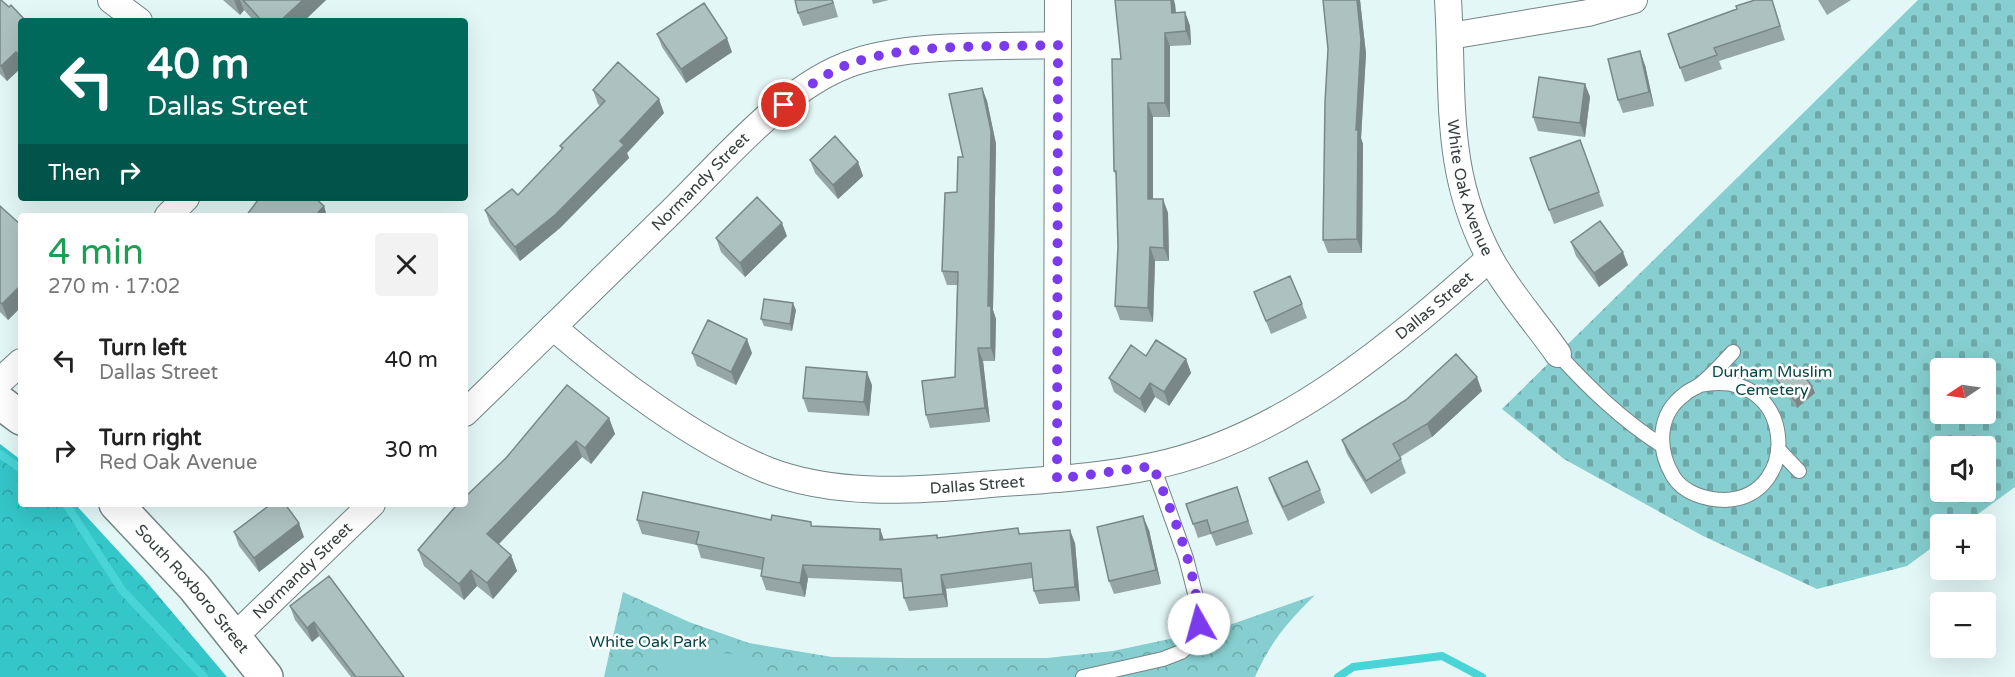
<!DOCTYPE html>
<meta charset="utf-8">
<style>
:root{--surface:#fff;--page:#f2f2f2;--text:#222;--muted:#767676}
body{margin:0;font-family:"Varela Round",sans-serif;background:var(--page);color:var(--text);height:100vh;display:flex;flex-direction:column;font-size:22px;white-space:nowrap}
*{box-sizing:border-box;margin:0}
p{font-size:20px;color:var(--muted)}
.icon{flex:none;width:33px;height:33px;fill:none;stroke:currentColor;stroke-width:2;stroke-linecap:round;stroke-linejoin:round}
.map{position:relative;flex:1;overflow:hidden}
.sheet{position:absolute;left:18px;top:213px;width:450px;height:294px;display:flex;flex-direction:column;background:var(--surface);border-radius:6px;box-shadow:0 6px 24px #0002}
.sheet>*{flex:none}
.top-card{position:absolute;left:18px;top:18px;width:450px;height:183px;border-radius:6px;box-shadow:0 6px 24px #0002;background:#00695c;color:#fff;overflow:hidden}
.needle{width:39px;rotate:257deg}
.tools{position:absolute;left:1930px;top:358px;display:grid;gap:12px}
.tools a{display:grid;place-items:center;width:66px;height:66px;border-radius:6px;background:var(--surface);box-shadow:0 6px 24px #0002;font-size:30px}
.pin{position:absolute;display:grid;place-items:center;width:51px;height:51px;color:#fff;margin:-26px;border:3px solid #fff;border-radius:50%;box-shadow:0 2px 6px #0007}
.me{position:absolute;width:66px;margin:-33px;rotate:353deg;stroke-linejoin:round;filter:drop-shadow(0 0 4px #0008)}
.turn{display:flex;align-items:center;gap:21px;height:126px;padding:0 30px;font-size:27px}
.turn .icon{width:78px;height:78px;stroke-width:2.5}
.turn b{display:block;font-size:42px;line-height:51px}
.then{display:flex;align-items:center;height:57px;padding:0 30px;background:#0003;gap:12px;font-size:22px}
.round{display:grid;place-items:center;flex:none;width:63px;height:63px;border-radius:6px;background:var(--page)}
.summary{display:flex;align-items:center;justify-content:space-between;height:102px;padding:0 30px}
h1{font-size:36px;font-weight:600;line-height:45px;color:#1e9e55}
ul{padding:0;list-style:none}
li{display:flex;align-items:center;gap:18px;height:90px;padding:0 30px}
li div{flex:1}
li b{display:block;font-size:22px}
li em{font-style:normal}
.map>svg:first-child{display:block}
.forest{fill:url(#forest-crowns)}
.cemetery{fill:url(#cemetery-stones);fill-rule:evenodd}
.park{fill:url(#park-crowns)}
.pitch{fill:#86cecf}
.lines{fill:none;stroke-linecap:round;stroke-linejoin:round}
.stream{stroke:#49d5d8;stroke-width:8}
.lane-casing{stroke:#748586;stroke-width:16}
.street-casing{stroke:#748586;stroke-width:28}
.secondary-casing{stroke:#748586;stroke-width:36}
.lane{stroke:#fff;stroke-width:14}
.street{stroke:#fff;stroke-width:26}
.secondary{stroke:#fff;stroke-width:33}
.wall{fill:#96a6a6}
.shaded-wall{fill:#7a8787}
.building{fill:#aec1c1;stroke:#7a8787;stroke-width:1.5}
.route{stroke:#7c3aed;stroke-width:10;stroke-dasharray:0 18}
.labels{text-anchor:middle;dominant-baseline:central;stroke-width:5;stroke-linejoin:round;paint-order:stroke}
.street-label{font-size:16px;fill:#363e3e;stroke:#fff}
.park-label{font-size:16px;fill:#054748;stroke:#fff}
</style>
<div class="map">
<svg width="2015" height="677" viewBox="0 0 2015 677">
<defs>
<pattern id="forest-crowns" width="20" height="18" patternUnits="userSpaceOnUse" patternTransform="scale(1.5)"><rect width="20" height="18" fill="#34c6c9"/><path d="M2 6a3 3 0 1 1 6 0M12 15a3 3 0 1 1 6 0" fill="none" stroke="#2da2a5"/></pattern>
<pattern id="cemetery-stones" width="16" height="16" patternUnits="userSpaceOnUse" patternTransform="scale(1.5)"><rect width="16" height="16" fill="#86cecf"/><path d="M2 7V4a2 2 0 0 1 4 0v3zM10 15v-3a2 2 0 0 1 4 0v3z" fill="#6ea9a9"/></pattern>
<pattern id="park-crowns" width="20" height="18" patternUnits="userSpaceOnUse" patternTransform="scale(1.5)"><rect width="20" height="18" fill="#86cecf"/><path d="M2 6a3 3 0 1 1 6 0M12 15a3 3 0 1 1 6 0" fill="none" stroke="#6ea9a9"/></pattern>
</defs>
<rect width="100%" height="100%" fill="#e4f7f7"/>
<path class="forest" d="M0 444 21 460V504H75L145 580 227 677H0Z"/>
<path class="cemetery" d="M1918 0H2015V487L1963 525H1941V541L1907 566 1817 589 1703 536 1564 459 1502 409ZM1941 369H1986V414H1941ZM1941 447H1986V492H1941Z"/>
<path class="park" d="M623 592 689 622 749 643 832 657 908 658H1047L1113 651 1221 628 1315 595C1287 623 1271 641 1255 677H604Z"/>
<path class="pitch" d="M659 649 750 655 749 677H658Z"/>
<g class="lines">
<path class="stream" d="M0 454 21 469
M66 504 122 590 204 677
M1338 677 1353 667 1442 656 1482 677"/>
<defs>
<path id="lane" d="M1558 354C1590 389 1621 419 1661 445
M1700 385C1795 365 1804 497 1725 500 1706 500 1683 493 1673 476 1657 449 1657 414 1685 394 1689 390 1696 388 1701 384 1712 375 1723 363 1733 352
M1779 450 1799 471
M1083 677 1163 659 1181 652 1193 642 1199 624 1198 605 1186 558 1153 466"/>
<g id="street">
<path d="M111 0 139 21"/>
<path id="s1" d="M1448 0C1454 95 1443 172 1491 260 1510 294 1536 322 1558 354"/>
<path d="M1450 36 1588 13 1634 0"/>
<path d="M168 216 186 198"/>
<path id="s2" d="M553 327C612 378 695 441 767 470 833 496 912 491 981 485 1038 480 1097 478 1153 466 1283 439 1394 343 1490 258"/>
<path d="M0 381 21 362"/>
<path id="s3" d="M465 413C535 344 606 276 676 207 726 158 787 84 855 62 912 43 997 47 1058 45"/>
<path d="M1057 479 1058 0"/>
<path id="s4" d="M235 636 372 504"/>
</g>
<g id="secondary">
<path d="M0 402 21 418"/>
<path id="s5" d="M116 504 194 587 266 677"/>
</g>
</defs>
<use href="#lane" class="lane-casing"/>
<use href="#street" class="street-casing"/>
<use href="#secondary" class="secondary-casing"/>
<use href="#lane" class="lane"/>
<use href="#street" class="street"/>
<use href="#secondary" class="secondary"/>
</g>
<path class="wall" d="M0 0 21 21V68L7 81 0 74Z
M223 0H326L304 21H254L244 10 240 15Z
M833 0 838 17 803 26 798 13Z
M872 0H889L873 4Z
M1323 0H1360L1366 54 1361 138 1363 144 1362 253H1328L1323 240 1328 49Z
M1818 0H1851L1827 15Z
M1175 4 1176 13 1185 12 1190 26 1191 45 1170 46V117H1153V199H1163L1168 213 1169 261H1155L1153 322 1120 320 1115 306 1118 247 1117 178 1114 171 1121 59Z
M1737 9H1775L1785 40 1719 61 1722 69 1685 82 1668 34Z
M657 34 732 52 686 83 662 47Z
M1645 65 1654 106 1623 113 1618 100Z
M1585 84 1590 97 1585 137 1538 131 1533 117Z
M982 88 987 101 996 144 993 310 996 319 995 361H983L990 422 930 428 926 415 955 377 957 285H947L942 271 957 192 963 157Z
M593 90 664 113 627 153 629 158 560 228 520 261 490 224 485 210 518 195 562 150 560 146 600 106 598 104Z
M1580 140 1604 206 1554 224 1530 158Z
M810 160 858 162 863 176 838 199 815 173Z
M0 206 21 225V307L8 320 0 312Z
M787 236 745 277 721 252 716 238Z
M1571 242 1628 265 1599 287 1576 256Z
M1254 292 1302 304 1307 318 1271 334Z
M796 310 792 331 764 326 761 319Z
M692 353H752L736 385 697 366Z
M1146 356 1186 359 1191 373 1169 406 1155 397 1145 413 1114 392 1109 378Z
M1777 380 1812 386 1815 393 1797 408 1780 387Z
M872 385 869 416 808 412 803 398Z
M1482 391 1432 437 1400 457 1406 473 1371 494 1347 454 1342 440Z
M609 418 615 434 591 464 582 457 499 544 511 555 517 571 493 599 477 586 464 600 424 566 418 550Z
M1269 478 1320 490 1325 503 1288 521 1274 492Z
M1237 487 1253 534 1216 546 1211 534 1198 538 1186 504Z
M637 520H771L813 526 880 529 884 540 937 535 938 538 1018 528 1020 534 1075 543 1080 601 1039 604 1034 591 1033 578 946 589 948 607 909 611 904 598 902 582 808 578 805 597 766 590 761 576 762 570 701 558 697 545 642 534Z
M1149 530 1161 584 1114 594 1109 581Z
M234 532 304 537 259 572 239 546Z
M290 606 404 677H351L319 636 312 642 295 620Z"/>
<path class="shaded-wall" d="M234 0H240L244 10 240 15Z
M303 0H326L304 21H280Z
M1171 0H1174L1175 4 1177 27 1172 13Z
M1357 0H1360L1366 54 1361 138 1363 144 1362 253 1357 239 1356 130Z
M1185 12 1190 26 1191 45 1186 31Z
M1165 33 1170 46V117L1165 103Z
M727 38 732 52 686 83 681 69Z
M1640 51 1645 65 1654 106 1649 92Z
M16 52 21 65V68L7 81 1 66Z
M1585 84 1590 97 1585 137 1580 123Z
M982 88 987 101 996 144 993 310 996 319 995 361 991 348 988 306Z
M659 99 664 113 627 153 629 158 560 228 520 261 515 247 620 141Z
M1148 103 1153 117V213L1148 199Z
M858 162 863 176 838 199 833 185Z
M1163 199 1168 213 1169 261 1164 248Z
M324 206 327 216H315Z
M782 223 787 236 745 277 740 263Z
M1150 247 1155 261 1153 322 1148 308Z
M1623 252 1628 265 1599 287 1594 273Z
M21 285V307L8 320 2 304Z
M793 303 796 310 792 331 790 324Z
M747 339 752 353 736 385 731 372Z
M978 348 983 361 990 422 985 408Z
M1186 359 1191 373 1169 406 1164 392Z
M867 372 872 385 869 416 864 402Z
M1477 377 1482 391 1432 437 1427 424Z
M1150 383 1155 397 1145 413 1140 399Z
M1812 386 1815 393 1797 408 1795 401Z
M609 418 615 434 591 464 585 448Z
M576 441 582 457 493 550 487 534Z
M1143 516 1149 530 1161 584 1156 570Z
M299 523 304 537 259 572 254 558Z
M880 529 885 543 880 540Z
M1070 530 1075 543 1080 601 1075 587Z
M511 555 517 571 493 599 487 583Z
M803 565 808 578 805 597 800 583Z
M471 570 477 586 464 600 459 584Z
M941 575 946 589 948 607 943 594Z
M314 622 319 636 312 642 307 628Z"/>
<path class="building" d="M0 0H1L9 7 11 5 26 21H21V57L16 52 1 66 0 65Z
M243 0H303L280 21H262Z
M795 0H832L833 3 798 13Z
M1115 0H1171L1172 13 1185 12 1186 31 1165 33V103H1148V199H1163L1164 248 1150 247 1148 308 1115 306 1118 247 1116 171H1114L1112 59H1121Z
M1323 0H1357L1361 40 1356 130H1358L1357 239 1323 240 1325 102 1328 49Z
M1755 0H1772L1780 26 1714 48 1717 55 1680 68 1668 34 1737 9 1736 6Z
M704 3 727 38 681 69 657 34Z
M1640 51 1649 92 1618 100 1608 59Z
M618 62 659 99 620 141 624 145 555 215 515 247 485 210 512 189 518 195 563 148 560 146 605 101 593 90Z
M1539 77 1585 84 1580 123 1533 117Z
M982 88 991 131 988 306H991V348H978L985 408 926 415 922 381 955 377 958 272 942 271 945 193 957 192 958 157H963L949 94Z
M835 136 858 162 833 185 810 160Z
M1580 140 1599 192 1549 210 1530 158Z
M757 197 782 223 740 263 716 238Z
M257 198H315L324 206 315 216H246L258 200 256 199Z
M0 206 21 225V285L2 304 0 302Z
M1600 221 1623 252 1594 273 1571 242Z
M1290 276 1302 304 1266 321 1254 292Z
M764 299 793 303 790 324 761 319Z
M708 320 747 339 731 372 692 353Z
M1156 340 1186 359 1164 392 1150 383 1140 399 1109 378 1131 345 1146 356Z
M1456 354 1477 377 1427 424 1393 444 1401 459 1366 481 1342 440 1406 400Z
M1795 365 1812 386 1795 401 1777 380Z
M806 367 867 372 864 402 803 398Z
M567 385 609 418 585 448 576 441 487 534 511 555 487 583 471 570 459 584 418 550 455 507 458 504H465V497L506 458Z
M1307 461 1320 490 1283 507 1269 478Z
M1237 487 1248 521 1211 533 1207 520 1193 524 1186 504Z
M643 492 771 520 772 515 811 522V526L880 529V540L937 535V538L1018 528 1019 534 1070 530 1075 587 1034 591 1031 563 941 575 943 594 904 598 901 569 803 565 800 583 761 576 764 558 696 544 699 532 637 520Z
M271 504H285L299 523 254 558 234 532Z
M1143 516 1156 570 1109 581 1097 527Z
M329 576 404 677H356L314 622 307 628 290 606Z"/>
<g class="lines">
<path class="route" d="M784 105C805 88 830 70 855 62 915 43 996 47 1058 45L1057 479 1153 466C1173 516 1197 569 1199 624"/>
</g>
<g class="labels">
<g class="street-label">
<text stroke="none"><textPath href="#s3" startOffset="330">Normandy Street</textPath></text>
<text stroke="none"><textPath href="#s1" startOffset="190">White Oak Avenue</textPath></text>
<text stroke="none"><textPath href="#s2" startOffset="975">Dallas Street</textPath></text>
<text stroke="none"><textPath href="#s2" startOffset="471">Dallas Street</textPath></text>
<text stroke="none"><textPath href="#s4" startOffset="94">Normandy Street</textPath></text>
<text stroke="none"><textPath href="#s5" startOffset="114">South Roxboro Street</textPath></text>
</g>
<g class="park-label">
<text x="1772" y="372">Durham Muslim<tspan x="1772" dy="18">Cemetery</tspan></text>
<text x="648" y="642">White Oak Park</text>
</g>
</g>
</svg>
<div class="tools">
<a><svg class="needle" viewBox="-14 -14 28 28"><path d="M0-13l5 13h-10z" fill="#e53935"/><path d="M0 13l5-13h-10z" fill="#767676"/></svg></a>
<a><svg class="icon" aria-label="sound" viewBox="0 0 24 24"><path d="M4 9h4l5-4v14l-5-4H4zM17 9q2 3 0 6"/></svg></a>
<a>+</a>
<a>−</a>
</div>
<div class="pin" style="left:784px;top:105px;background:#d93025"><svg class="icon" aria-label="arrive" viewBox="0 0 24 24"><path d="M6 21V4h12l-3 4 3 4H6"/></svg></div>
<svg class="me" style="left:1199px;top:624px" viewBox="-20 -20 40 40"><circle r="19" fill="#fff"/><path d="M0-13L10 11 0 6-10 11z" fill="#7c3aed"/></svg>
<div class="top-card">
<div class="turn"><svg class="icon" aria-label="left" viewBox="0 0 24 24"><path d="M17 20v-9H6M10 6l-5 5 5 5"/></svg><div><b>40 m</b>Dallas Street</div></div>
<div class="then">Then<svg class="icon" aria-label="right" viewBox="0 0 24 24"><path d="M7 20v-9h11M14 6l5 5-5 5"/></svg></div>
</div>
<section class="sheet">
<div class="summary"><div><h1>4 min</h1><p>270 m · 17:02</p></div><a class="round"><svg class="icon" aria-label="close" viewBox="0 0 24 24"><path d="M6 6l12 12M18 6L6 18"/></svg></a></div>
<ul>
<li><svg class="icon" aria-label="left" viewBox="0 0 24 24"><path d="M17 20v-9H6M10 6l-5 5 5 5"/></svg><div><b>Turn left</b><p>Dallas Street</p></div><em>40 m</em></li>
<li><svg class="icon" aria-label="right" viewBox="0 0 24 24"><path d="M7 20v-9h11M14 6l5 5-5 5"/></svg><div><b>Turn right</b><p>Red Oak Avenue</p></div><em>30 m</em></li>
</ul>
</section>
</div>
